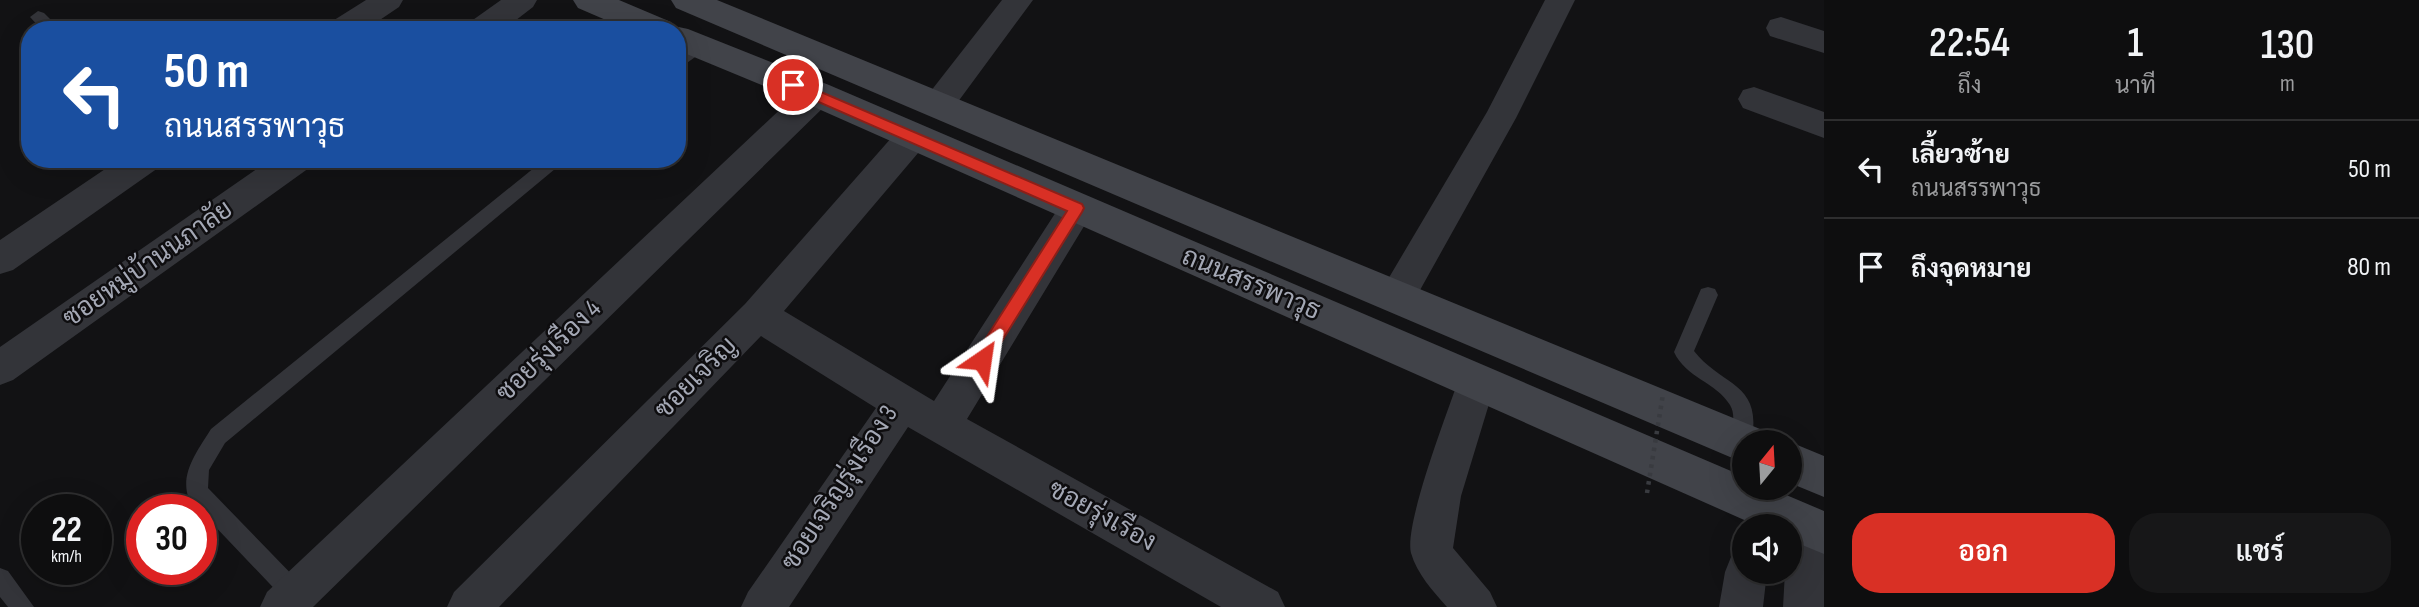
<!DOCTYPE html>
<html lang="th">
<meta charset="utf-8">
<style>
:root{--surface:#0e0e0f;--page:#171718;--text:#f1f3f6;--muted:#9b9c9e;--line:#2e2e2f;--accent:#d93025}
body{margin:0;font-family:"Sofia Sans Condensed",Sarabun,sans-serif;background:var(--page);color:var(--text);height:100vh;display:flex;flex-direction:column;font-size:26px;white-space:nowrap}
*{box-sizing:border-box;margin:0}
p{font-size:23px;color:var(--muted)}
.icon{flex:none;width:38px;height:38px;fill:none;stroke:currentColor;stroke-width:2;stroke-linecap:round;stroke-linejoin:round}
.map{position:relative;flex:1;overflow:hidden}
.sheet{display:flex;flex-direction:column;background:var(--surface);width:595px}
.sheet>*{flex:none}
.top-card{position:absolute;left:21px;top:21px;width:665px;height:147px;border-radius:28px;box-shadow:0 7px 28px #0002,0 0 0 2px var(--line);background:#1a4fa0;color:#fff;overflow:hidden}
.needle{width:46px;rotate:18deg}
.tools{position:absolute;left:1732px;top:430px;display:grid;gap:14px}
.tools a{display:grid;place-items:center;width:70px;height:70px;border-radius:50%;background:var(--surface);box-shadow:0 7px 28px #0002,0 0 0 2px var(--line);font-size:35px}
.speed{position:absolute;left:21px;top:494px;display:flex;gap:14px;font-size:35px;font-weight:700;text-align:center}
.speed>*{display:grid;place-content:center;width:91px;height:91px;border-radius:50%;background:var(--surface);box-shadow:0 7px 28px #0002,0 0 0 2px var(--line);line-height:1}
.speed small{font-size:18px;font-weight:400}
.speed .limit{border:10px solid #d22;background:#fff;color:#111}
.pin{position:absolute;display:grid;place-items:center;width:60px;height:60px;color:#fff;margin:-30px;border:4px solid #fff;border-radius:50%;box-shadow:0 2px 7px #0007}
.me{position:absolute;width:77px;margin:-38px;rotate:32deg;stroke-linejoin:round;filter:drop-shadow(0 0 5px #0008)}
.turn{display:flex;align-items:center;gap:24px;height:147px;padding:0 28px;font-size:32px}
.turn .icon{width:91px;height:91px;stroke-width:2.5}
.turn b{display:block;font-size:49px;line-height:60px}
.eta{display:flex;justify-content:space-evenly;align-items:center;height:119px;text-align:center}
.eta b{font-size:42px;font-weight:600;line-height:49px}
.action{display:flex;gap:14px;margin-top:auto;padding:14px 28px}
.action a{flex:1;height:80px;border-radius:28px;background:var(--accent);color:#fff;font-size:28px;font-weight:600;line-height:80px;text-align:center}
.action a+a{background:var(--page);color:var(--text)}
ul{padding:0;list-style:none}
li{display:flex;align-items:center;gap:21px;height:98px;padding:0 28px;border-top:2px solid var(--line)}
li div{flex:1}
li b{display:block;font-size:26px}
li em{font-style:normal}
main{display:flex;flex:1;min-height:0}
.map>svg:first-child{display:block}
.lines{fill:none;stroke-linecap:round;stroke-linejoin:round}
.lane{fill:#333439;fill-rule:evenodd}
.street{fill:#333439;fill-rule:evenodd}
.secondary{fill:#414349;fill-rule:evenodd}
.path-bridge{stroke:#393b40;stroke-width:4.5;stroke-dasharray:3.5 5;stroke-linecap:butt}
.route{fill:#d93025;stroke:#8d1f18;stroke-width:2}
.labels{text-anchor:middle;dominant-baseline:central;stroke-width:5;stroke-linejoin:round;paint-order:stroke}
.street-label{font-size:26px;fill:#a4a8b5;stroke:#0e0d0f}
</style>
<main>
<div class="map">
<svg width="1824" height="607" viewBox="0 0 1824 607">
<rect width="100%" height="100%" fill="#121214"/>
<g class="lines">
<path class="lane" d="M38 11 44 13 61 30H42L30 17Z
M699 40 705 42 707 46 705 50 677 70V55Z
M545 159H567L225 443 209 470 208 488 303 586 306 594 303 602 295 605 287 602 189 499C179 474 198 450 211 429Z
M1708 287 1715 289 1718 295 1694 351C1722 387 1764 382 1751 443H1745V449L1741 451 1734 448C1728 434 1738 418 1730 405 1716 382 1686 378 1674 352L1701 289Z
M0 568 8 571 34 607H8L0 597Z"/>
<path class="street" d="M366 0H403L399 7 365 30H327L331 22Z
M501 0H537L533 7 503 30H466L470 22Z
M1002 0H1033L949 114 938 117 927 114 922 105 927 96Z
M1545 0H1575L1516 118 1410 308 1397 313 1384 308 1379 297 1384 286 1487 112Z
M1781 17 1824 31V53L1770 36 1766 28 1770 20Z
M817 82 828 85 833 94 828 103 313 607H260L267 592 806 85Z
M1754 87 1824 112V138L1743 108 1738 99 1743 90Z
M912 124 924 128 929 137 924 146 784 311 934 401 1065 198 1077 194 1089 198 1094 208 1089 218 967 419 1278 592 1285 607H1221L908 427 789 607H741L748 592 876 408 761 336 499 607H447L454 592 745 304 900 128Z
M120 159H163L158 168 13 270 0 274V240Z
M271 159H314L309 168 13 380 0 385V347Z
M1477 364 1491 369 1496 381 1461 496 1453 548 1490 592 1497 607H1447C1433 591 1417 574 1411 553 1404 524 1447 414 1458 381L1463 369Z
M1809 507 1824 513V607H1783L1785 572H1790L1788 527 1794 513Z
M1745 551V572H1767L1763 607H1719L1725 572 1731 557Z"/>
<path class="secondary" d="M573 0H619L671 22 674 26 688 29 829 85 1745 477V488H1770L1824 511V554L1790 540V527H1760L805 103 677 50V30H629L578 8Z
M671 0H717L1760 429 1766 443H1745V462L1730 457 676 8Z
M1790 442 1824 456V497L1790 483Z"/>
<path class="path-bridge" d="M1647 493 1663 394"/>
</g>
<path class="route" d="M793 80 1082 204 1084 208 1082 212 987 365 982 367 976 365 973 360 976 354 1067 211 789 89 787 85Z"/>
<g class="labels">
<g class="street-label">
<text transform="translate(148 264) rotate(-35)">ซอยหมู่บ้านนภาลัย</text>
<text transform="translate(1251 284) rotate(23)">ถนนสรรพาวุธ</text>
<text transform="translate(549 351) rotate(-44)">ซอยรุ่งเรือง 4</text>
<text transform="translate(696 378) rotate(-45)">ซอยเจริญ</text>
<text transform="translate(840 488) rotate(-57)">ซอยเจริญรุ่งเรือง 3</text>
<text transform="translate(1102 516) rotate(29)">ซอยรุ่งเรือง</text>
</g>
</g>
</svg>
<div class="tools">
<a><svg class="needle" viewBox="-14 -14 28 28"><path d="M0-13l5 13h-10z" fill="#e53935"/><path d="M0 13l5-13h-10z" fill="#9b9c9e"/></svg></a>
<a><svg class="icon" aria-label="sound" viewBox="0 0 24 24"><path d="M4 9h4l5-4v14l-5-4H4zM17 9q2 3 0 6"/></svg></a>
</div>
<div class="speed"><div>22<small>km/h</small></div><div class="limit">30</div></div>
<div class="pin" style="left:793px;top:85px;background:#d93025"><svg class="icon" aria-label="arrive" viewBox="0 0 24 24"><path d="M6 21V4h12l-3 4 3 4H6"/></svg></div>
<svg class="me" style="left:982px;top:360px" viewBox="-20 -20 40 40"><path d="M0-17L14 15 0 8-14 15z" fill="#d93025" stroke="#fff" stroke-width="4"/></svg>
<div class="top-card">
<div class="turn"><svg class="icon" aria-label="left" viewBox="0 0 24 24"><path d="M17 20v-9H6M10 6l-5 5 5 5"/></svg><div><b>50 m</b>ถนนสรรพาวุธ</div></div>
</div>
</div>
<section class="sheet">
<div class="eta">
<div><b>22:54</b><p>ถึง</p></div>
<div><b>1</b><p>นาที</p></div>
<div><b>130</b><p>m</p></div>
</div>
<ul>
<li><svg class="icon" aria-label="left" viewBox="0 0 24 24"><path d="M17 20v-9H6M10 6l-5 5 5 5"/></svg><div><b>เลี้ยวซ้าย</b><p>ถนนสรรพาวุธ</p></div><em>50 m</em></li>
<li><svg class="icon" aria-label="arrive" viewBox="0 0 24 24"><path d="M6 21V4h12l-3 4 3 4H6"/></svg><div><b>ถึงจุดหมาย</b></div><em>80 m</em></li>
</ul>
<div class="action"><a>ออก</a><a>แชร์</a></div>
</section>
</main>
